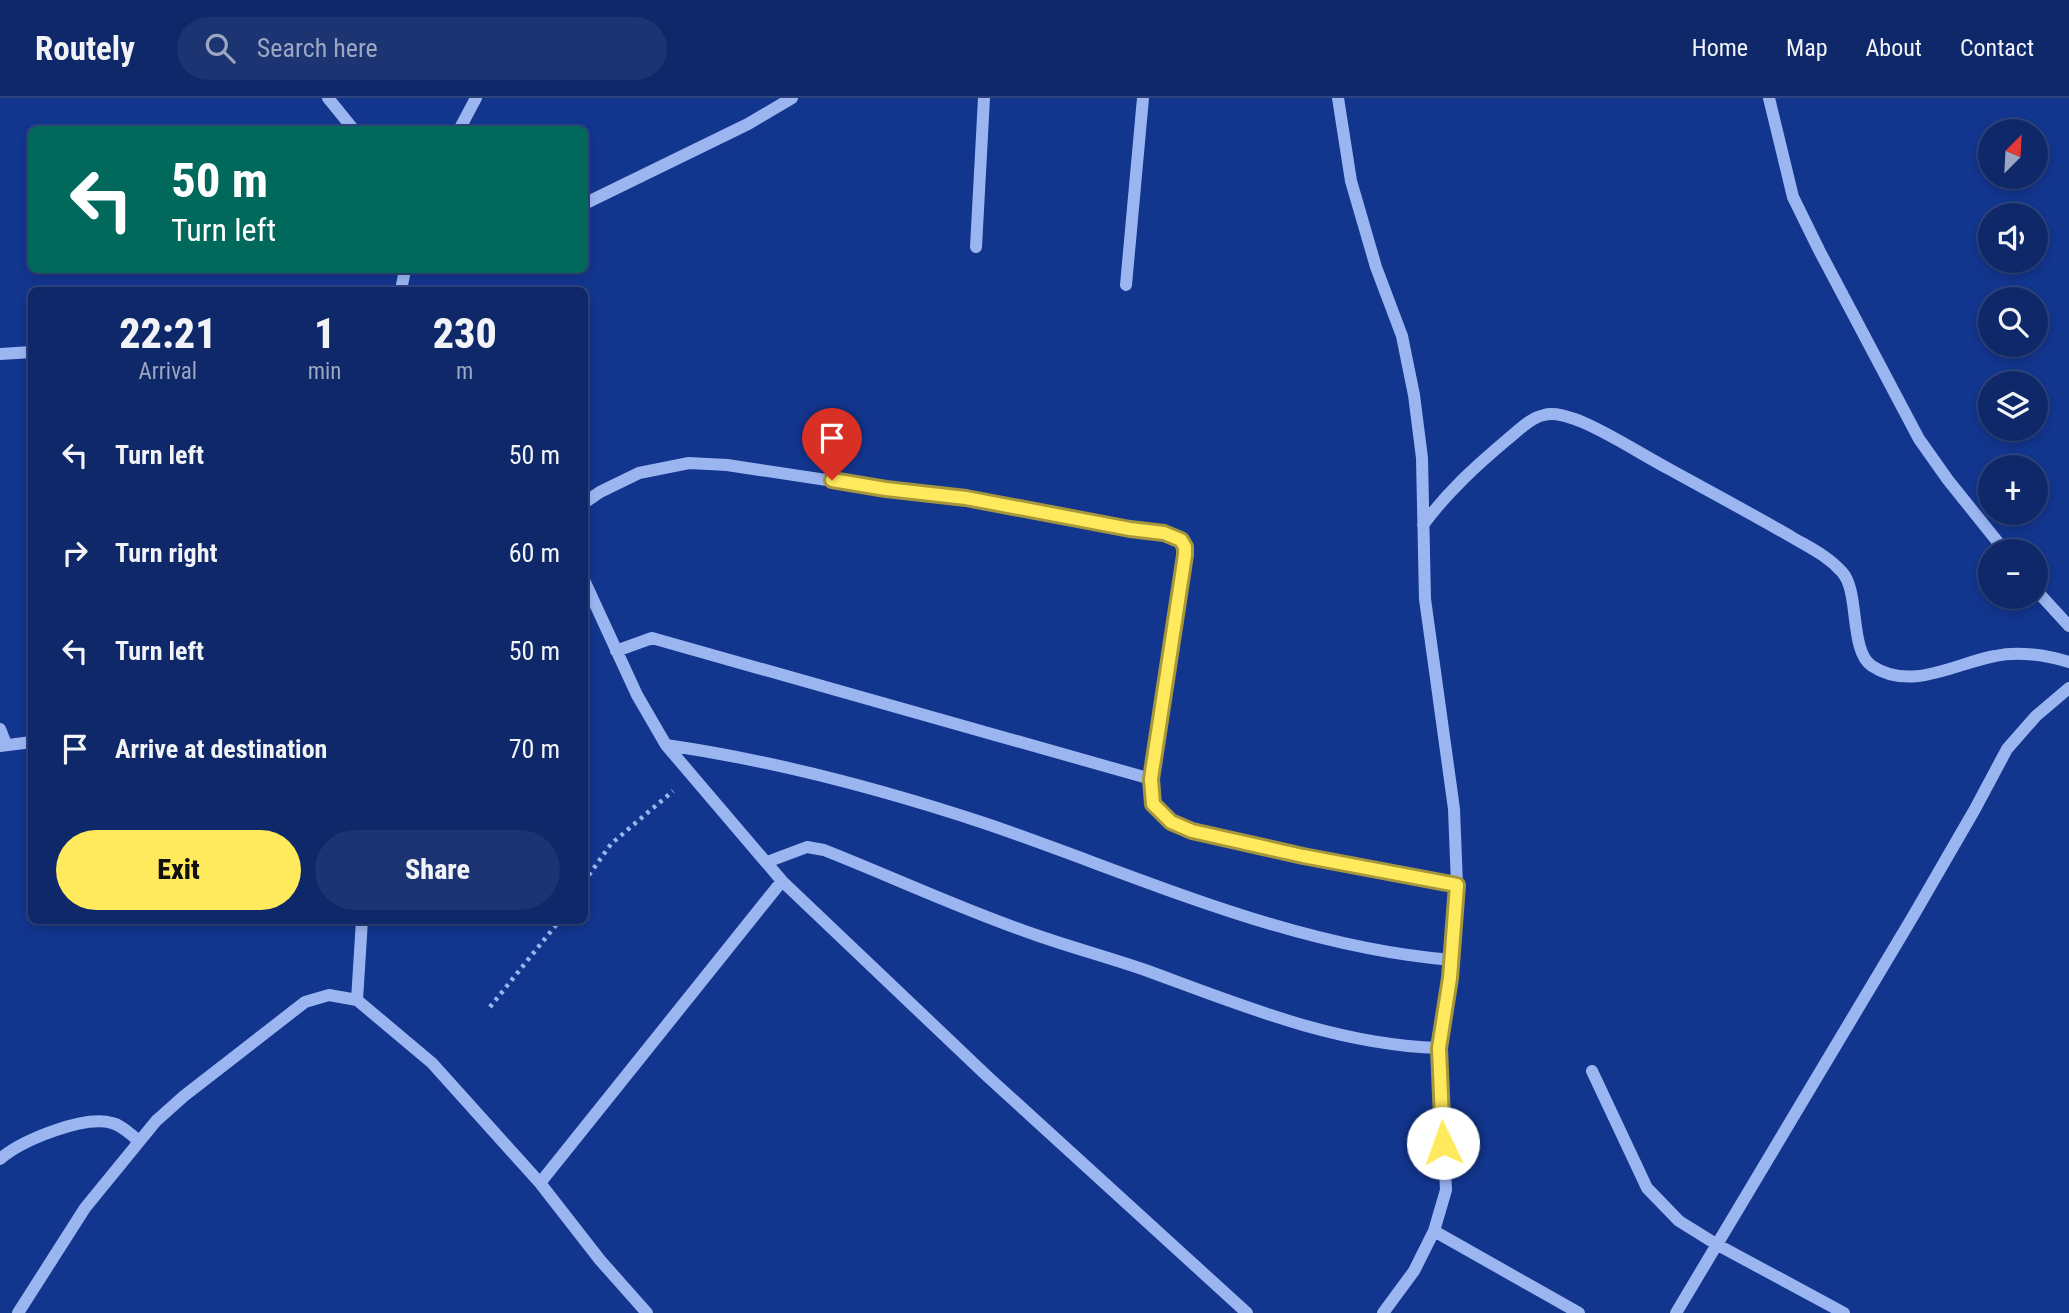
<!DOCTYPE html>
<meta charset="utf-8">
<style>
:root{--surface:#0e286a;--page:#1c3472;--text:#f1f3f6;--muted:#9ba6c1;--line:#2e447e;--accent:#ffe95c}
body{margin:0;font-family:"Roboto Condensed",sans-serif;background:var(--page);color:var(--text);height:100vh;display:flex;flex-direction:column;font-size:26px;white-space:nowrap}
*{box-sizing:border-box;margin:0}
p{font-size:23px;color:var(--muted)}
.icon{flex:none;width:38px;height:38px;fill:none;stroke:currentColor;stroke-width:2;stroke-linecap:round;stroke-linejoin:round}
.map{position:relative;flex:1;overflow:hidden}
.side{position:absolute;left:28px;top:189px;width:560px;height:637px;display:flex;flex-direction:column;background:var(--surface);border-radius:10px;box-shadow:0 4px 10px #0003,0 0 0 2px var(--line)}
.side>*{flex:none}
.hud{position:absolute;left:28px;top:28px;width:560px;height:147px;border-radius:10px;box-shadow:0 4px 10px #0003,0 0 0 2px var(--line);background:#00695c;color:#fff;overflow:hidden}
.needle{width:46px;rotate:24deg}
.tools{position:absolute;left:1978px;top:21px;display:grid;gap:14px}
.tools a{display:grid;place-items:center;width:70px;height:70px;border-radius:50%;background:var(--surface);box-shadow:0 4px 10px #0003,0 0 0 2px var(--line);font-size:35px}
.pin{position:absolute;display:grid;place-items:center;width:60px;height:60px;color:#fff;margin:-72px -30px;border-radius:50% 50% 50% 0;rotate:-45deg;box-shadow:0 0 7px #0007}
.pin .icon{rotate:45deg}
.me{position:absolute;width:77px;margin:-38px;rotate:357deg;stroke-linejoin:round;filter:drop-shadow(0 0 5px #0008)}
.turn{display:flex;align-items:center;gap:24px;height:147px;padding:0 28px;font-size:32px}
.turn .icon{width:91px;height:91px;stroke-width:2.5}
.turn b{display:block;font-size:49px;line-height:60px}
.eta{display:flex;justify-content:space-evenly;align-items:center;height:119px;text-align:center}
.eta b{font-size:42px;font-weight:800;line-height:49px}
.action{display:flex;gap:14px;margin-top:auto;padding:14px 28px}
.action a{flex:1;height:80px;border-radius:42px;background:var(--accent);color:#111;font-size:28px;font-weight:800;line-height:80px;text-align:center}
.action a+a{background:var(--page);color:var(--text)}
ul{padding:0;list-style:none}
li{display:flex;align-items:center;gap:21px;height:98px;padding:0 28px}
li div{flex:1}
li b{display:block;font-size:26px}
li em{font-style:normal}
header{display:flex;align-items:center;gap:42px;box-sizing:border-box;height:98px;padding:0 35px;background:var(--surface);border-bottom:2px solid var(--line)}
header strong{font-size:33px}
nav{display:flex;gap:38px;margin-inline-start:auto;font-size:24px}
.search{width:490px;height:63px;background:var(--page);display:flex;align-items:center;gap:18px;box-sizing:border-box;padding:0 24px;border-radius:38px;color:var(--muted);font-size:26px}
.map>svg:first-child{display:block}
.lines{fill:none;stroke-linecap:round;stroke-linejoin:round}
.path{stroke:#9bb5f1;stroke-width:4.5;stroke-dasharray:3.5 5;stroke-linecap:butt}
.minor{stroke:#9bb5f1;stroke-width:12}
.route-casing{stroke:#a6973c;stroke-width:18}
.route{stroke:#ffe95c;stroke-width:12}
</style>
<header>
<strong>Routely</strong>
<div class="search"><svg class="icon" aria-label="search" viewBox="0 0 24 24"><circle cx="10" cy="10" r="6"/><path d="M15 15l6 6"/></svg>Search here</div>
<nav><a>Home</a><a>Map</a><a>About</a><a>Contact</a></nav>
</header>
<div class="map">
<svg width="2069" height="1215" viewBox="0 0 2069 1215">
<rect width="100%" height="100%" fill="#12358e"/>
<g class="lines">
<path class="path" d="M584 784 611 746 673 693
M490 909 560 822"/>
<path class="minor" d="M328 0 354 32
M1338 0 1351 83 1376 169 1402 238 1414 297 1422 360 1425 501 1454 711 1457 787 1450 880 1439 950 1446 1092 1434 1133 1414 1173 1383 1215
M1769 0 1793 99 1819 152 1919 341 1948 382 2005 453
M459 32 476 0
M584 106 748 26 792 0
M976 149 984 0
M1126 187 1143 0
M401 192 405 172
M0 256 32 254
M584 405 600 394 639 375 689 365 727 367 886 391 966 400 1130 431 1164 434 1181 442 1185 449V456L1151 681C1151 694 1150 706 1160 716 1183 739 1226 741 1256 748 1322 763 1389 775 1457 787
M1423 427C1448 393 1477 367 1509 340 1519 332 1530 320 1544 317 1555 314 1569 319 1580 323 1611 336 1639 355 1669 371 1709 393 1750 415 1790 438 1808 449 1827 457 1842 474 1860 493 1849 553 1872 568 1911 594 1956 565 1995 558 2018 553 2047 557 2069 564
M584 482 637 597 666 647 782 783 987 978 1247 1215
M2035 491 2069 528
M616 553 652 540 1151 681
M0 631 6 646
M666 647C776 663 885 692 990 727 1141 779 1291 849 1452 862
M0 648 32 644
M767 764 807 749 824 752C895 780 965 813 1036 837 1073 850 1111 860 1148 873 1243 908 1337 947 1439 950
M357 902 362 822
M1592 973 1647 1090 1679 1123 1716 1146 1844 1215
M0 1061C22 1042 84 1017 112 1025 122 1027 131 1037 139 1043
M540 1085 782 783
M1434 1133 1579 1215
M18 1215 85 1110 156 1023 184 998 305 904 329 897 357 902 432 965 540 1085 600 1162 647 1215
M1676 1215 1912 820 1975 711 2007 651 2036 618 2069 590"/>
</g>
<g class="lines">
<defs>
<path id="route" d="M832 382 886 391 966 400 1130 431 1164 435 1181 442 1185 449V457L1151 681 1153 706 1171 724 1192 733 1303 758 1457 787 1450 880 1439 950 1443 1045"/>
</defs>
<use href="#route" class="route-casing"/>
<use href="#route" class="route"/>
</g>
</svg>
<div class="tools">
<a><svg class="needle" viewBox="-14 -14 28 28"><path d="M0-13l5 13h-10z" fill="#e53935"/><path d="M0 13l5-13h-10z" fill="#9ba6c1"/></svg></a>
<a><svg class="icon" aria-label="sound" viewBox="0 0 24 24"><path d="M4 9h4l5-4v14l-5-4H4zM17 9q2 3 0 6"/></svg></a>
<a><svg class="icon" aria-label="search" viewBox="0 0 24 24"><circle cx="10" cy="10" r="6"/><path d="M15 15l6 6"/></svg></a>
<a><svg class="icon" aria-label="layers" viewBox="0 0 24 24"><path d="M12 4l9 5-9 5-9-5zM3 14l9 5 9-5"/></svg></a>
<a>+</a>
<a>−</a>
</div>
<div class="pin" style="left:832px;top:382px;background:#d93025"><svg class="icon" aria-label="arrive" viewBox="0 0 24 24"><path d="M6 21V4h12l-3 4 3 4H6"/></svg></div>
<svg class="me" style="left:1443px;top:1045px" viewBox="-20 -20 40 40"><circle r="19" fill="#fff"/><path d="M0-13L10 11 0 6-10 11z" fill="#ffe95c"/></svg>
<div class="hud">
<div class="turn"><svg class="icon" aria-label="left" viewBox="0 0 24 24"><path d="M17 20v-9H6M10 6l-5 5 5 5"/></svg><div><b>50 m</b>Turn left</div></div>
</div>
<section class="side">
<div class="eta">
<div><b>22:21</b><p>Arrival</p></div>
<div><b>1</b><p>min</p></div>
<div><b>230</b><p>m</p></div>
</div>
<ul>
<li><svg class="icon" aria-label="left" viewBox="0 0 24 24"><path d="M17 20v-9H6M10 6l-5 5 5 5"/></svg><div><b>Turn left</b></div><em>50 m</em></li>
<li><svg class="icon" aria-label="right" viewBox="0 0 24 24"><path d="M7 20v-9h11M14 6l5 5-5 5"/></svg><div><b>Turn right</b></div><em>60 m</em></li>
<li><svg class="icon" aria-label="left" viewBox="0 0 24 24"><path d="M17 20v-9H6M10 6l-5 5 5 5"/></svg><div><b>Turn left</b></div><em>50 m</em></li>
<li><svg class="icon" aria-label="arrive" viewBox="0 0 24 24"><path d="M6 21V4h12l-3 4 3 4H6"/></svg><div><b>Arrive at destination</b></div><em>70 m</em></li>
</ul>
<div class="action"><a>Exit</a><a>Share</a></div>
</section>
</div>
